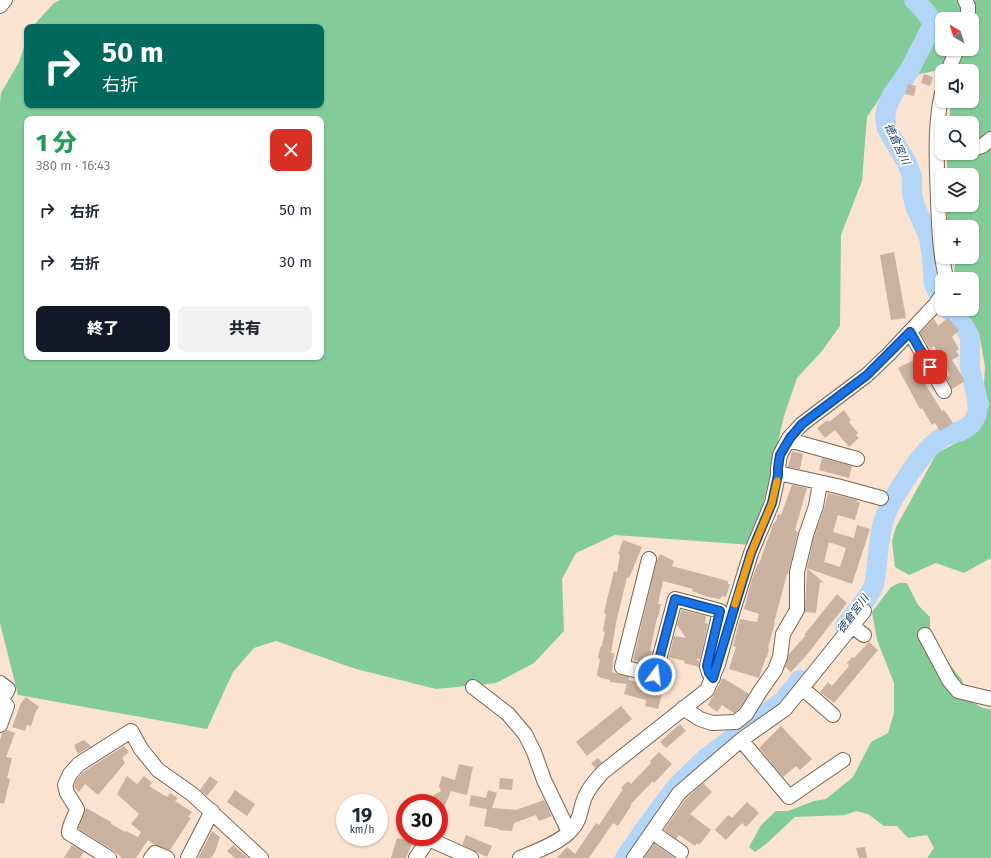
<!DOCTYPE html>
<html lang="ja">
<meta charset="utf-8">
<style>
:root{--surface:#fff;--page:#f2f2f3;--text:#1f2937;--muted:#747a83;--accent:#111827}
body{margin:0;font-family:"Fira Sans","Noto Sans JP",sans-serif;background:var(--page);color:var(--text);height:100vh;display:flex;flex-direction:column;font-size:15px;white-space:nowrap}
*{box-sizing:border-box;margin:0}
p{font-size:13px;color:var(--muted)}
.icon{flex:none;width:22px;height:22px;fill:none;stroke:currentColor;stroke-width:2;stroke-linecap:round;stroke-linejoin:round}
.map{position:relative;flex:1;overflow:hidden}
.details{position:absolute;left:24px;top:116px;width:300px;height:244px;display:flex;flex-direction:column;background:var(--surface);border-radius:8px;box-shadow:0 1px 3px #0004}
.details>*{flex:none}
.banner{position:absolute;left:24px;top:24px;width:300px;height:84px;border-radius:8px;box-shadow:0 1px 3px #0004;background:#00695c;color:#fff;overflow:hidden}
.needle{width:26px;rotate:321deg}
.fabs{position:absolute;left:935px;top:12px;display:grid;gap:8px}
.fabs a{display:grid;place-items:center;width:44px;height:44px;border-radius:8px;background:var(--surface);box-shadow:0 1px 3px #0004;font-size:20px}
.speed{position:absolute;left:336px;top:794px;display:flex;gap:8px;font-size:20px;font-weight:700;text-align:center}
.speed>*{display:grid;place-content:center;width:52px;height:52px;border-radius:50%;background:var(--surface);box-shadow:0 1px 3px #0004;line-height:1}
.speed small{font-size:10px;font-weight:400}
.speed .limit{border:6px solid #d22;background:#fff;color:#111}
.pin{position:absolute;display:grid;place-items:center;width:34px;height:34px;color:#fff;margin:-17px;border-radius:8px;box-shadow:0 2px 6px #0006}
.me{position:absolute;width:44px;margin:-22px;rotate:15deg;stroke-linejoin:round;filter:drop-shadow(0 0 3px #0008)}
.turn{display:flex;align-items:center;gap:14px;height:84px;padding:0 12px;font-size:18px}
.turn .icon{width:52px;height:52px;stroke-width:2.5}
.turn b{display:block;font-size:28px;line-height:34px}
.round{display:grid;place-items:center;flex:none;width:42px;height:42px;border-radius:8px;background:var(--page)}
.headline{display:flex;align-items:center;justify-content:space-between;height:68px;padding:0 12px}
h1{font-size:24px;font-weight:800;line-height:30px;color:#1e9e55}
.button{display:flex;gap:8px;margin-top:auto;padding:8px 12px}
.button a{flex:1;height:46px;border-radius:8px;background:var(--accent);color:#fff;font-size:16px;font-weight:800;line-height:46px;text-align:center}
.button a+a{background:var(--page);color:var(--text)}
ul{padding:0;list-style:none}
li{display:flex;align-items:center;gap:12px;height:52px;padding:0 12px}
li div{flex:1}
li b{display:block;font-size:15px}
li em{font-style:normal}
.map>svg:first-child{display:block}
.forest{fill:#83cc9a;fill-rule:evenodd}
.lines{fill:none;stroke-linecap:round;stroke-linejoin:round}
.river{stroke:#b2d5f8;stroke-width:20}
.building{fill:#c9b2a0;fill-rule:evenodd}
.minor-casing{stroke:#786454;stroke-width:16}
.minor{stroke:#fff;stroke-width:14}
.route-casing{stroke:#114b97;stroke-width:10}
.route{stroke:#1a73e8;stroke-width:7}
.slow{stroke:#f59e0b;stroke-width:7}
.labels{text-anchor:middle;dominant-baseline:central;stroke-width:3.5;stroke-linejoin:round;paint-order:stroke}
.water-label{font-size:11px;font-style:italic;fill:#153f64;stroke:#fff}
</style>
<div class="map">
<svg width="991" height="858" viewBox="0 0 991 858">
<rect width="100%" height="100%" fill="#fbe3d1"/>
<path class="forest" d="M60 0H991V558L964 573 936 563 909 575 895 567 892 541 896 527 937 453 962 440 973 430 989 405 984 386 985 366 979 333 962 309H972V279H953L956 257H972V227H949L947 220V205H972V175H947V153H972V123H949L951 101H972V71H964L967 64 892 80 867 117 862 181 841 235 840 326 822 351 797 378 784 416 755 539 752 545 615 535 576 553 562 579 564 631 534 663 496 683 436 689 356 669 276 641 254 648 233 672 207 729 18 695 0 623V102L1 93 19 62 27 38V105H321V27H32L54 3ZM942 19H972V49H942ZM27 119H321V357H27Z
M899 583H907L918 605 930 617V633L951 666 962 680 968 700 983 708 991 709V858H927L934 848 927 835 908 838 897 826H884L868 814 856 811 845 815 795 817 766 844 755 852 749 847 761 825 776 811H788L814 801 826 799 853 777 871 742 888 733 894 713V683L877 640 872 612 891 587Z"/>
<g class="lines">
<path class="river" d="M914 0C921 7 931 15 932 26L909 71 892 95 887 107 885 117 887 129 907 163 912 177V193L915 206 929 237 932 258 934 284 942 301
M845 626C854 614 867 601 873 587 876 580 876 570 877 563 880 533 881 517 898 491 908 475 927 444 945 436 958 431 969 432 976 416 982 403 971 380 970 366 969 357 971 347 970 338 967 327 956 318 949 309
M625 858 647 826 677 786 706 758 784 700 800 680"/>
</g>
<path class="building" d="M924 74 933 77 930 86 921 83Z
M908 84 916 86 914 96 905 94Z
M894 252 906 318 891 320 880 255Z
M948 318 959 330 952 337 959 349 956 351 959 356 952 360 965 381 952 389 946 377 950 375 934 346 930 349 920 333 934 319 938 326Z
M916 359 929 382 925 384 942 411 944 410 953 423 940 431 935 423 932 425 922 408 920 409 898 368Z
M844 410 851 420 849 422 858 433 856 435 859 438 849 447 835 430 825 438 817 428 828 420 829 422Z
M792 451 803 454 800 469 788 467Z
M822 458 852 466 849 478 819 470Z
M792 485 807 488 795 530 798 532 788 574H787L774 623H775L768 648 769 649 767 657H766L759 678 729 669 736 647 733 646 740 619 757 622 759 614 744 609 752 579 758 563 759 564 774 522H776L778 514 781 515Z
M828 493 857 500V502H860L855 520 838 515 833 532 854 538 857 525 870 529 852 584 807 568 814 537 824 509ZM829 542 846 548 840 567 824 562Z
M623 540 642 547 629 578 627 577 616 623 611 653H614L612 672 629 677V680L654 686 655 683 664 685 658 709 645 706 646 700 624 694 627 684 610 682V680L601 678 597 675 600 659 598 658 600 648 602 645 605 632 603 631 606 614 604 613 607 600 614 571 617 572 620 555 618 554Z
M660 554 674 561 672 566 728 581V584H730L726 597 722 596 720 599 708 597 692 591 693 589 663 581 658 604H661L658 618H657L650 651H652L650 660H648L647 663 633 660 657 560Z
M807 568 824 583 820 582 816 613 805 612Z
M837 594 847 603 806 656 791 672 785 667 789 654 806 635H804Z
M682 610 706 616 705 623 708 624 702 651 700 659H696L699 661V667L684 663 685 661 669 657 674 636 686 638 677 625 681 611Z
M869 642 878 650 834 703 820 692 828 682 832 686 849 666 847 663 852 657 854 658Z
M723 678 749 694 740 708 734 713 722 705 717 712 708 705Z
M26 697 39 707 36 711 31 726 27 725 25 731 12 727 21 703Z
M621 706 632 719 587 756 576 742Z
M680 724 686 731 666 748 660 742Z
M781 726 812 759 800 770 796 766 783 777 759 748Z
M7 730 15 733 6 757 12 758 7 778 10 779 4 804 0 803V740L2 733Z
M84 740 91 746 78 754 74 745Z
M124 746 129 752 122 758 125 763 98 795 85 784 79 792 75 788 74 786 77 779 85 771Z
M659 752 672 764 654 783 653 781 630 805 631 806 618 826 613 823 589 858H557L567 847 575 854 596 823 599 825 623 789 621 788 628 781 631 784 651 763 650 761Z
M598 758 602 762 595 768 591 763Z
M459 764 473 767 467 795 451 791 439 820V803H431L434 795 441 791 439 786 442 776 455 780Z
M127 776 137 784 144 776 152 783 149 786 167 797 170 793 178 798 175 801 192 812 188 817 191 818 170 850 155 845 148 840 136 858H122L114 851 78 829 86 808 111 822V824L125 832 126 831 138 837 141 832 131 824 139 814 117 794Z
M210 776 218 782 207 796 200 790Z
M500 778 513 779 512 790 499 789Z
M703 783 712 792 690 814 711 830 699 845 697 843 695 846 679 835 676 839 664 830 685 800Z
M235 790 255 804 247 816 227 802Z
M488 790 497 793 492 808 516 810 544 800 552 816 539 821 536 815 514 823 512 831 499 830V829L484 826 487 809 469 806 471 795 486 798Z
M747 802 759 813 746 827 742 823 726 840 715 830 728 815 732 818Z
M212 831 220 837 215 852 211 858H198Z
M466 835 492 846 487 857 462 845Z
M397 838 413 841 406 858H391Z
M654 844 675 858H644Z
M72 845 84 852 80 858H64Z
M233 845 248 858H235L227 851Z
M865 847 867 858H859L856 848Z"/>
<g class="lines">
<defs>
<path id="minor" d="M965 0 968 6V19
M0 6 5 0
M948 71 957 49
M942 93C934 128 937 166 938 201 939 219 939 238 942 256
M972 149 982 146 991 139
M942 257 946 279
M910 332 944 391
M789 440 857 459
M778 473 837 486 881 498
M649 559 622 667 655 675 675 599 720 611 707 666 709 673 713 678
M852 626 864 635
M925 635 949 680 958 691 991 699
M0 683 8 689 2 700 7 706 0 725
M473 687 508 714 525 734 534 752 544 780 569 832
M802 688 833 715
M683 708 700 719 712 723 736 722 746 714 761 690 775 670 780 657 783 634 797 610V572L806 535 816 506 820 483
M741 740 789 797 843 760
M652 832 681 852
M109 858 69 833C69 824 75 818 77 809L67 793 65 785 70 774 79 764 131 731 141 749 158 770 192 794 261 858
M151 858 155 853 167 858
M188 858 212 811
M416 858 426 843 431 840 471 858
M520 858C535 852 562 842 572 829 581 820 580 808 585 797 589 787 596 780 603 772L707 690 718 664 731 617 751 553 772 503 778 475V468L780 455 789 438 802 424 867 375 889 354 936 304 942 295
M634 858 679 793 741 740 785 709 864 611"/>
</defs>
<use href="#minor" class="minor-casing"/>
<use href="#minor" class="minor"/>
</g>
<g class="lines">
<defs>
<path id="route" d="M655 675 675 599 720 611 707 666 709 673 713 678 751 553 772 503 778 475V468L780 455 790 438 802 424 867 375 910 332 930 367"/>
</defs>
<use href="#route" class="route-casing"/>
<use href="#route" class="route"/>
<path class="slow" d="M735 604 751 553 772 503 777 481"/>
</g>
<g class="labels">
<g class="water-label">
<text transform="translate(897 144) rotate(65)">徳倉宮川</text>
<text transform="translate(853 614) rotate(-53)">徳倉宮川</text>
</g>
</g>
</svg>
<div class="fabs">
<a><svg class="needle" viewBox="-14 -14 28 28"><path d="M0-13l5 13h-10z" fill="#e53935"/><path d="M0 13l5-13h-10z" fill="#747a83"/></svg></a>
<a><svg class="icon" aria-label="sound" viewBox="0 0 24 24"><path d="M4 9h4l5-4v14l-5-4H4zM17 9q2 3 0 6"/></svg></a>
<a><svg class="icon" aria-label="search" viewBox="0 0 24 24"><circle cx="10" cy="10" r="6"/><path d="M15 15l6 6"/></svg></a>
<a><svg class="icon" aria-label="layers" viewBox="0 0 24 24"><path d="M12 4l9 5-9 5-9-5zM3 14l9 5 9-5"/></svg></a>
<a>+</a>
<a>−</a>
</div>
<div class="speed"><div>19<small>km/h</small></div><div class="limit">30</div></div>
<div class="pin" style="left:930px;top:367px;background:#d93025"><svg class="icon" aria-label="arrive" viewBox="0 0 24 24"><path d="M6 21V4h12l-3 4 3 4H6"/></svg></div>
<svg class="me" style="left:655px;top:675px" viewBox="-20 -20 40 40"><circle r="17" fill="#1a73e8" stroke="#fff" stroke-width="3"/><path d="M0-11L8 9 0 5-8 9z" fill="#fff"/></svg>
<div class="banner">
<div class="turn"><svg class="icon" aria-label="right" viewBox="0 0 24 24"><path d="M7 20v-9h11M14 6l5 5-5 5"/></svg><div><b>50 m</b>右折</div></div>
</div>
<section class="details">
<div class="headline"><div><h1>1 分</h1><p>380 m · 16:43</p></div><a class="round" style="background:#d93025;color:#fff"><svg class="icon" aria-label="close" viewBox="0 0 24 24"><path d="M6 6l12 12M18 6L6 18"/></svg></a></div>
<ul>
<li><svg class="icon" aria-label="right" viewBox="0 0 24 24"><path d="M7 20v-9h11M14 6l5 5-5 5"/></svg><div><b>右折</b></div><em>50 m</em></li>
<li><svg class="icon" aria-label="right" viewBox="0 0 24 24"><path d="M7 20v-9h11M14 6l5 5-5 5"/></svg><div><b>右折</b></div><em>30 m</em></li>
</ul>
<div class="button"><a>終了</a><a>共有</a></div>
</section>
</div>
